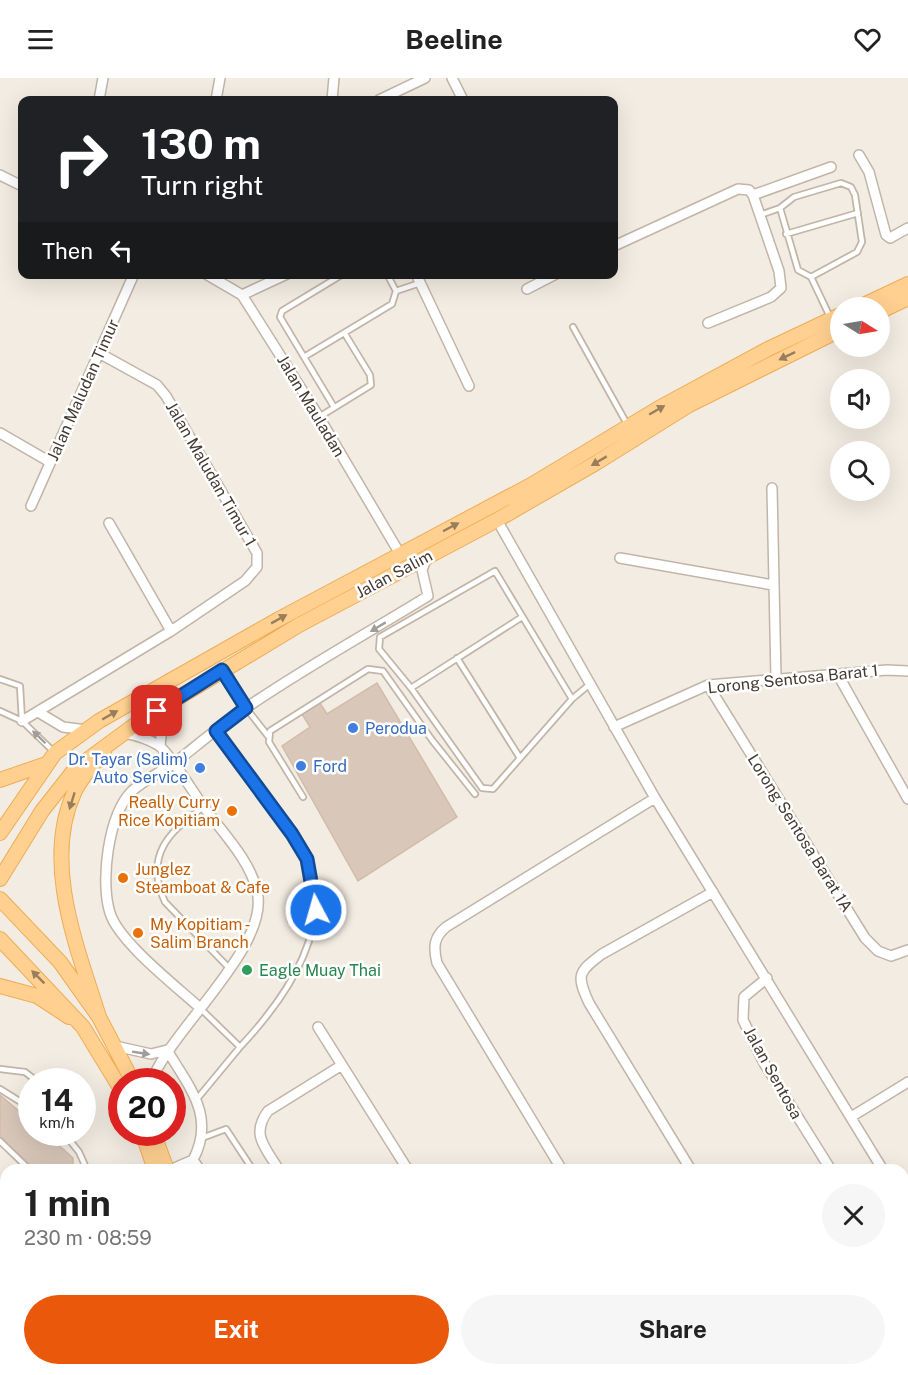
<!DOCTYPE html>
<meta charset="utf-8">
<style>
:root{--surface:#fff;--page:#f6f6f6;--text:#222;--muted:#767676;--accent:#ea580c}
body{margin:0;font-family:"Public Sans",sans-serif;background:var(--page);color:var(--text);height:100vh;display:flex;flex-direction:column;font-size:22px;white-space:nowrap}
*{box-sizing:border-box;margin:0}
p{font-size:20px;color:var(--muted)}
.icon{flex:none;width:33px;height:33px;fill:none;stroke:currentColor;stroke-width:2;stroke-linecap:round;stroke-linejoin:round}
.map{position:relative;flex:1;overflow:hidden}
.side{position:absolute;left:0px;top:1086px;width:909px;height:212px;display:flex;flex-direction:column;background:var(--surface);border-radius:18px 18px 0 0;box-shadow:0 6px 24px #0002}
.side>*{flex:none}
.guide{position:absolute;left:18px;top:18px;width:600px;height:183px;border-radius:12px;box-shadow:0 6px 24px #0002;background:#202124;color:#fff;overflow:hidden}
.needle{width:39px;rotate:101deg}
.controls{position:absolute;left:830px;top:219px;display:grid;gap:12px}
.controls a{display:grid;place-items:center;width:60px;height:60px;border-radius:50%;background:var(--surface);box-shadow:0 6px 24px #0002;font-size:30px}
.speed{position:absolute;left:18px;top:990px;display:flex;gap:12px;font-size:30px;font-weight:700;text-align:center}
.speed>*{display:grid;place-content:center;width:78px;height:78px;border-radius:50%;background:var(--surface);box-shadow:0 6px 24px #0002;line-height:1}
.speed small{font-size:15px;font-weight:400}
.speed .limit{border:9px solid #d22;background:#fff;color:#111}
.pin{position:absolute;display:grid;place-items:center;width:51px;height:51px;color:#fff;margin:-26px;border-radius:12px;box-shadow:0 3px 9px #0006}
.me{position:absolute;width:66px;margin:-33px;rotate:354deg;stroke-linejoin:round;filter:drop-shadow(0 0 4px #0008)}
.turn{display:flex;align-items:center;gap:21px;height:126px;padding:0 24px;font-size:27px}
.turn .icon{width:78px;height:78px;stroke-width:2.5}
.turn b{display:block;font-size:42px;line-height:51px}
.then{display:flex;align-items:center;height:57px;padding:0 24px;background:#0003;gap:12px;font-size:22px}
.round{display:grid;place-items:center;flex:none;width:63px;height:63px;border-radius:32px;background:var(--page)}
.overview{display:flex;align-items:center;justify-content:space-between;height:102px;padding:0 24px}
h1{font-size:36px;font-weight:700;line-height:45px}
.primary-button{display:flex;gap:12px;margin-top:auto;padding:12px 24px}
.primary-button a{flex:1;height:69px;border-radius:36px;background:var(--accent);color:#fff;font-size:24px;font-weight:700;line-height:69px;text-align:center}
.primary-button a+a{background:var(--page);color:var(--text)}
header{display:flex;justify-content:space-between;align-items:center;height:78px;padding:0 24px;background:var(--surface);font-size:27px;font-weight:700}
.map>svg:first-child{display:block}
.building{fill:#d9c8ba;stroke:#d1bca9;stroke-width:1.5}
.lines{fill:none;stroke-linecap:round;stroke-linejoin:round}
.service-casing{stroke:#c2b5a7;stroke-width:8}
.minor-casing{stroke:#c2b5a7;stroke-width:12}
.primary-casing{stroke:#f0ac54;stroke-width:16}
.service{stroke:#fff;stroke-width:4.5}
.minor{stroke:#fff;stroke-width:9}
.primary{stroke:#ffd090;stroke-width:14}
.oneway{fill:#997e5c}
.oneway2{fill:#a29d98}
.route-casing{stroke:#114b97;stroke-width:15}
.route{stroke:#1a73e8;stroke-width:10}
.shop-dot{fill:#3f7fe0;stroke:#fff;stroke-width:2}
.food-dot{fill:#e8710a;stroke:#fff;stroke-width:2}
.leisure-dot{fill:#2e9e5b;stroke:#fff;stroke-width:2}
.labels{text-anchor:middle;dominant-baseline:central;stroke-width:5;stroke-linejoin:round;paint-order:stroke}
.street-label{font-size:16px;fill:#453b32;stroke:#fff}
.shop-label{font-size:16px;fill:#366cbe;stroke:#fff;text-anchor:start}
.food-label{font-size:16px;fill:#c56008;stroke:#fff;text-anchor:start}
.leisure-label{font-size:16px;fill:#27864d;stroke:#fff;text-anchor:start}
</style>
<header><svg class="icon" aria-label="menu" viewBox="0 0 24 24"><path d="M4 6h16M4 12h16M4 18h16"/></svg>Beeline<svg class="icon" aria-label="heart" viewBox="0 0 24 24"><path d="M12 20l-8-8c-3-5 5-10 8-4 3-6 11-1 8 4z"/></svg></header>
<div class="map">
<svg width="908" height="1297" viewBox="0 0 908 1297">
<rect width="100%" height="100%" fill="#f3ece2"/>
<path class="building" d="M377 605 457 739 358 803 282 668 310 649 302 636 320 625 327 636Z
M0 1017 32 1044V1054H44L73 1080V1092H35L0 1060Z
M6 1154V1175L0 1170V1160Z"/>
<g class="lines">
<defs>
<path id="service" d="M760 137 780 130
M786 156 858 135
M811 199 857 174 862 164 855 117 851 109 841 105 794 119 780 130 798 192 811 199 830 239
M396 213 420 205
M573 249 627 346
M304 279 392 226 396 213 387 196
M334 329 280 239 282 233 343 196
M319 339 371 307 370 297 345 256
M495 493 572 621 493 711 482 710 411 610 379 571 380 559Z
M457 580 520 680
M0 601 20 608 22 643
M411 610 522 539
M572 621 590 606
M246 630 268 658
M0 633 22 643 53 673
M303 719 269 664 270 653 368 591 383 593 432 662 475 716
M204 729C168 753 144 779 165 824L229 890
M201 931 240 969C285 921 336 849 307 780 299 762 285 746 273 731 254 705 235 679 216 653
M0 991 25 994 38 1004
M0 1011 32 1031
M197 1021 240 969
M63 1054 79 1074 87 1092
M202 1060 226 1051 253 1092
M0 1063 30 1092
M0 1123 6 1129
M0 1151 6 1143
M0 1191 6 1197
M0 1214 6 1219
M0 1227 6 1220
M310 1292 313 1297
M284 1297 293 1292"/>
<path id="minor" d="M452 0 463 22
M99 22 103 0
M216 22 220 0
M332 22 334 0
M379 22 425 0
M859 77 869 94 886 157 890 160 908 150
M0 97 22 108
M614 168 738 111 749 112 753 117 831 89
M206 196 242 217 319 339 400 476
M416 196 469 308
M527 211 556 196
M242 217 287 196
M708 245 771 219 781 210 779 193 753 117
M0 355 50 384
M772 410 776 600
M31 428 134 196
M497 442 655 720 883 1092
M109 445 171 553
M620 480 773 507
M222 592 246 630
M838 597 908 721
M708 607 865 860 878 873 891 878 908 872
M38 634 63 649 87 652
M22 643 171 553 245 503 257 489V475L166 318 157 307 99 275
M614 649 708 607 887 592 908 593
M124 655C135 657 148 661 158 667 169 674 194 716 204 729 222 754 250 782 257 813 271 868 171 951 151 1004
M160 668 163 640 170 627
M767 900 744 919 743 942 764 985 831 1092
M200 930C176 908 119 864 110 835 100 804 108 737 132 713 145 701 163 693 177 683 200 665 222 646 246 630 304 590 368 555 428 518L422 492 427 479
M318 949 408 1092
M115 968 151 976 167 972
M167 972C189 1009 216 1038 193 1082
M851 1039 908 1004
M170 1092 193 1082 200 1092
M279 1092C266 1070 250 1057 268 1033L342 987
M562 1092 437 885C433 869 434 859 446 849L655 720
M691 1092 589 925C576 897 578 894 602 876L713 814
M903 1125 908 1133
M903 1147 908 1145
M903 1283 908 1280
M76 1292 78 1297
M401 1292 404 1297
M533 1292 537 1297
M685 1292 689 1297
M812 1292 816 1297
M0 1297 9 1292
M878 1297 888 1292"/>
<path id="primary" d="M857 230 908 206
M879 234 908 220
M0 702 46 686
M0 755 55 675 99 643 279 541 531 407 659 330 768 271 840 237
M0 801 42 733 75 691 143 641 299 547 497 442 596 385 689 327 840 252
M0 821 60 884 99 939 133 1004
M0 861 83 949 122 1013
M0 908 37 918 69 939
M99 939C78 871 42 786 74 715 81 699 93 687 104 674
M142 1054 155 1092
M153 1054 167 1092
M176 1292V1297
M191 1292V1297"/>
</defs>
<use href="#service" class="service-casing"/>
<use href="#minor" class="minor-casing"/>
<use href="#primary" class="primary-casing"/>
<use href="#service" class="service"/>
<use href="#minor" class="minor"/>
<use href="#primary" class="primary"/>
</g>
<defs><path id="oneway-solid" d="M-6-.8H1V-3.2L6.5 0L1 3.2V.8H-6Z" transform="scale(1.5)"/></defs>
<g class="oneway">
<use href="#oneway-solid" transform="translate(787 278) rotate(154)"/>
<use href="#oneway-solid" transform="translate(657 332) rotate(-30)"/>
<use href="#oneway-solid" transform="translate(599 383) rotate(149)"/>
<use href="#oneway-solid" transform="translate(451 449) rotate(-28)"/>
<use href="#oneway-solid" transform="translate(279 541) rotate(-29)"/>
<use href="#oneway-solid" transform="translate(110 637) rotate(-30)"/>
<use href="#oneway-solid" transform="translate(72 723) rotate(107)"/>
<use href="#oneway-solid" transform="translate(38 899) rotate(-135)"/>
</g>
<g class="oneway2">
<use href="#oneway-solid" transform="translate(378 549) rotate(149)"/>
<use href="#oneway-solid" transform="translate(39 659) rotate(-136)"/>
<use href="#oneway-solid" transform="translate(141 975) rotate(9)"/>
</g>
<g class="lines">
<defs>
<path id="route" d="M157 633 222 592 246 630 216 653 292 756 307 781 316 832"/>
</defs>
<use href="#route" class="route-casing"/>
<use href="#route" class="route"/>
</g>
<g class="shop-dot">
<circle cx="353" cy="650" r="6"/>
<circle cx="301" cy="688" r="6"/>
<circle cx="200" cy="690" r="6"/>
</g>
<g class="food-dot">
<circle cx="232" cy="733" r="6"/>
<circle cx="123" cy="800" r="6"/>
<circle cx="138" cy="855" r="6"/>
</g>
<circle class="leisure-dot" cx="247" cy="892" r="6"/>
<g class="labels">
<g class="street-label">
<text transform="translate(83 312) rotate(-66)">Jalan Maludan Timur</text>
<text transform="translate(311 328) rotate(59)">Jalan Mauladan</text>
<text transform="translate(211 396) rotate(60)">Jalan Maludan Timur 1</text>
<text transform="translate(394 496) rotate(-28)">Jalan Salim</text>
<text transform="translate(793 601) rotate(-6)">Lorong Sentosa Barat 1</text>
<text transform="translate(800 755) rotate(58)">Lorong Sentosa Barat 1A</text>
<text transform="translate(773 995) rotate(61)">Jalan Sentosa</text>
</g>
<g class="shop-label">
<text x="365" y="650">Perodua</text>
<text x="188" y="681" text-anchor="end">Dr. Tayar (Salim)<tspan x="188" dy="18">Auto Service</tspan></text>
<text x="313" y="688">Ford</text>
</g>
<g class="food-label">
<text x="220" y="724" text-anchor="end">Really Curry<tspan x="220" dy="18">Rice Kopitiam</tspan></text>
<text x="135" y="791">Junglez<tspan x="135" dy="18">Steamboat &amp; Cafe</tspan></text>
<text x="150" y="846">My Kopitiam -<tspan x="150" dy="18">Salim Branch</tspan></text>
</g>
<g class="leisure-label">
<text x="259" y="892">Eagle Muay Thai</text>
</g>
</g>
</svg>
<div class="controls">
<a><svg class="needle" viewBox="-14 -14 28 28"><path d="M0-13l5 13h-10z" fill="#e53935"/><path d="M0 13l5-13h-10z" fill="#767676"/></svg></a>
<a><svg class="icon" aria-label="sound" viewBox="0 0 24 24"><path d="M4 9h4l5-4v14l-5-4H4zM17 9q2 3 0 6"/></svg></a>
<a><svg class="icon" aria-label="search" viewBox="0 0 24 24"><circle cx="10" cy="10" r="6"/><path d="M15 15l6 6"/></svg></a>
</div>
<div class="speed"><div>14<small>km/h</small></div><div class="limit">20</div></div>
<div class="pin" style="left:157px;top:633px;background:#d93025"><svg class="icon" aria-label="arrive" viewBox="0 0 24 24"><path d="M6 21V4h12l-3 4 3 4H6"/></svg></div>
<svg class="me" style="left:316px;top:832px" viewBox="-20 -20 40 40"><circle r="17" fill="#1a73e8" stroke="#fff" stroke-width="3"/><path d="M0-11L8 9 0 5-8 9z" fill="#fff"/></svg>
<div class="guide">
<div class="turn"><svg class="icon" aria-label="right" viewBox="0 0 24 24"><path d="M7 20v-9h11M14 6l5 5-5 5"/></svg><div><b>130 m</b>Turn right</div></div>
<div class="then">Then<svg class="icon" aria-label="left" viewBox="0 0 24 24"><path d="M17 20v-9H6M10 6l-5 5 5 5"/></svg></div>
</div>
<section class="side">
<div class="overview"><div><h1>1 min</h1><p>230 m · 08:59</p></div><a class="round"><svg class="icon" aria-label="close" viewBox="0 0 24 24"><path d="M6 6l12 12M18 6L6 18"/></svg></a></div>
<div class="primary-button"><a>Exit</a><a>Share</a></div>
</section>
</div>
